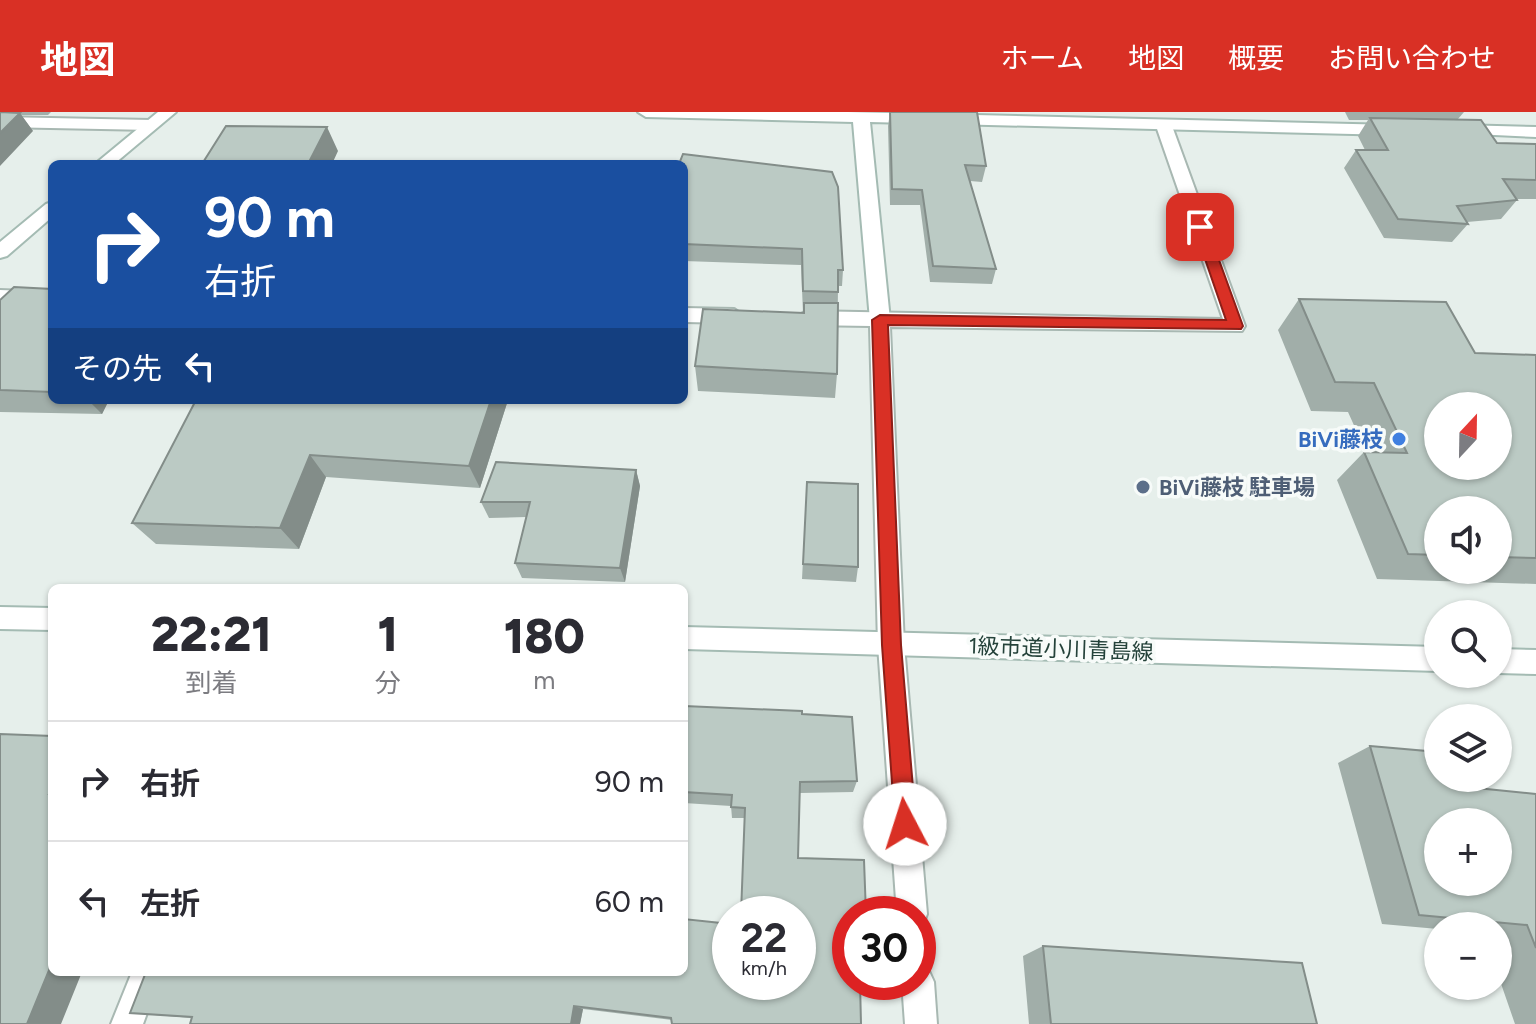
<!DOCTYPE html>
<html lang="ja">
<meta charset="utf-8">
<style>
:root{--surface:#fff;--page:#f7f7f7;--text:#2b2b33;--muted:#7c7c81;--line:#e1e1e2;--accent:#d93025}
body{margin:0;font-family:Figtree,"Noto Sans JP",sans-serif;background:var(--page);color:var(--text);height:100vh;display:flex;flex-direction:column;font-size:30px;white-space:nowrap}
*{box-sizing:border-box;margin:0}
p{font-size:26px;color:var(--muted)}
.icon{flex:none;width:44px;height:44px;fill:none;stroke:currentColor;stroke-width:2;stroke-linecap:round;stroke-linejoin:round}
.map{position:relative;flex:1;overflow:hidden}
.side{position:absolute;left:48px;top:472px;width:640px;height:392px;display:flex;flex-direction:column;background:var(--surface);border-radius:12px;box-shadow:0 2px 6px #0004}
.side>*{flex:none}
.banner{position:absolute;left:48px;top:48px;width:640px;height:244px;border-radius:12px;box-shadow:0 2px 6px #0004;background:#1a4fa0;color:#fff;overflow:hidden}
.needle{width:52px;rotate:22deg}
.tools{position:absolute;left:1424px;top:280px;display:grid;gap:16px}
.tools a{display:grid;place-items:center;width:88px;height:88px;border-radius:50%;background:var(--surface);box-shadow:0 2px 6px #0004;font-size:40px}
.speed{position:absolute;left:712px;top:784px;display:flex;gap:16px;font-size:40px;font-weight:700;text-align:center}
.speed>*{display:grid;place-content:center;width:104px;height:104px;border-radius:50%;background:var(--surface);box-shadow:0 2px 6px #0004;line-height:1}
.speed small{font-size:20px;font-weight:400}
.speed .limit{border:12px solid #d22;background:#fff;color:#111}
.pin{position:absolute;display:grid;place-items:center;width:68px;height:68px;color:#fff;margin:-34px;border-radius:16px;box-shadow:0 4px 12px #0006}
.me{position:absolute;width:88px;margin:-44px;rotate:355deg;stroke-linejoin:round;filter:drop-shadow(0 0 6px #0008)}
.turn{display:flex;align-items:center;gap:28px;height:168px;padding:0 24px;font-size:36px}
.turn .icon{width:104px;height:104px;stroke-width:2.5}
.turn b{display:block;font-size:56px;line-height:68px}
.then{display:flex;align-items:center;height:76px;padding:0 24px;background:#0003;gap:16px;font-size:30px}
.eta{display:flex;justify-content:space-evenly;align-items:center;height:136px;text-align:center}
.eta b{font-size:48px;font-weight:800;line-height:56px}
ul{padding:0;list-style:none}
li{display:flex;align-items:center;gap:24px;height:120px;padding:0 24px;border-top:2px solid var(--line)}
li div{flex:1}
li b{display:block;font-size:30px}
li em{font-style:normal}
header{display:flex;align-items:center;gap:48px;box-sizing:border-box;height:112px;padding:0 40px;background:var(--accent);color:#fff}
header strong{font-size:38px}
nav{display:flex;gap:44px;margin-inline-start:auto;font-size:28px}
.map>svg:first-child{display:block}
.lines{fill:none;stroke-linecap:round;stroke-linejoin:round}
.street-casing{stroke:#a8b8b2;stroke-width:4}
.secondary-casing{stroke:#a4bbb3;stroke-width:4}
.street{fill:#fff;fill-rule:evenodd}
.secondary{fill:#fff;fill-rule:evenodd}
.wall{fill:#a1aea9;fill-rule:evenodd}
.shaded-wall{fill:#838d89}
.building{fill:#bbcac4;stroke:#838d89;stroke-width:2;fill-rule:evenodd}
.route{fill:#d93025;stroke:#8d1f18;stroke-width:2}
.shop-dot{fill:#3f7fe0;stroke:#f7fbf9;stroke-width:3}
.service-dot{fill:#5c6f8a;stroke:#f7fbf9;stroke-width:3}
.labels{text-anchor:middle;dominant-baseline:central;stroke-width:7;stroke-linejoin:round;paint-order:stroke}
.shop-label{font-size:22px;font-weight:bold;fill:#366cbe;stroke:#f7fbf9;text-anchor:end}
.service-label{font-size:22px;font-weight:bold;fill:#4e5e75;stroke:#f7fbf9;text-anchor:start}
.street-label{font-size:22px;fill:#24423a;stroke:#f7fbf9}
</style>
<header>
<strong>地図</strong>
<nav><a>ホーム</a><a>地図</a><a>概要</a><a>お問い合わせ</a></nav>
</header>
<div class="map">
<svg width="1536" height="912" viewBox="0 0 1536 912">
<rect width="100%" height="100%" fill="#e6efeb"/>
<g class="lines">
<defs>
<path id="street" d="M0 5 151 8 159 13 151 18 0 15Z
M1164 9 1172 14 1245 214 1242 219 890 215 904 533 927 802 923 813 918 815V802H897L878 533 870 214 806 213 796 206 806 199 1223 207 1156 14Z
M0 178 52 180V194L0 192Z
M684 196 734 197 744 204 734 211 684 210Z
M918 854 929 859 934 870 937 912H905L902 870H918Z
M132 860H162L143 912H111Z"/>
<path id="secondary" d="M158 0H176L114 52H95Z
M638 0H848L1394 13 1402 18 1394 23 870 10 890 208 880 215 870 208 853 10 646 5Z
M1458 13 1536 15V25L1452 21 1450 18 1452 15Z
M52 90V105L7 144 0 146V130L46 92Z
M0 495 52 496V518L0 517Z
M684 515 1438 535V559L684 537Z
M1498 537 1536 538V562L1498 561Z"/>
</defs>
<use href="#street" class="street-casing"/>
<use href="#secondary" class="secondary-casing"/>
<use href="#street" class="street"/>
<use href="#secondary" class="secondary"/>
</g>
<path class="wall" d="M0 0H51L48 3H21L33 19Z
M890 0 986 54 982 70 970 69 996 157 992 172 930 170 920 93H890L888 14Z
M1345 0H1464L1458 7 1497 31 1536 32V87H1516L1517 88 1501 107 1467 110 1468 112 1452 130 1384 126 1344 56 1356 38H1365L1358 24 1368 8H1349Z
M684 52 843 158 842 174H838L837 262 835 286 698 279 695 254 803 201 801 153 684 149Z
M52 177V288H109L102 302 0 300V188Z
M1299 187 1475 241 1536 243V472L1377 467 1337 368 1364 340H1366L1348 300 1311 299 1278 218ZM1438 398H1498V458H1438Z
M196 288H508L480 376 326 365 299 437 156 432 132 411Z
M636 358 640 374 625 470 522 466 515 451 526 405 489 406 481 390Z
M807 370 858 455 856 470 802 467Z
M684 594 802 599V602L852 605 857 669 853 680 800 681 798 746 864 748 866 802H850V870H860L861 912H672V908L583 897 580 912H190L192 906 130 901 146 860H684V807L730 812V870H798V802H741L745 706H732L731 694 684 691Z
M1370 634 1477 676 1536 682V912H1515L1498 863V814H1438V817L1382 812 1338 651Z
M1043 834 1317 912H1029L1023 844Z"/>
<path class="shaded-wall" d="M20 1 33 19 0 54V21Z
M327 15 338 39 332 52H308Z
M88 288H109L102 302Z
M491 288H508L480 376 469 354Z
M310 343 326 365 299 437 280 416Z
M636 358 640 374 625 470 620 456Z
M52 851V860H82L61 912H27Z
M574 894 583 897 580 912H571Z"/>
<path class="building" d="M0 0 20 1 0 21Z
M890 0H977L986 54 965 53 996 157 933 154 922 78 892 77Z
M1370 6 1481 8 1497 31 1536 32V68L1503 67 1517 88 1457 94 1468 112 1398 107 1356 38H1388Z
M226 14 327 15 308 52H202Z
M683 42 832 60 838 75 843 158H838V180L803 179 802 137 684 132V52H679Z
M14 175 52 177V280L0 278V188Z
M1299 187 1446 190 1475 241 1536 243V446L1498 445V398H1438V443L1408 442 1364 340 1407 341 1374 271 1335 270ZM1438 294H1498V354H1438Z
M804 191H838L837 262 695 254 703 197 804 201Z
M196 288H491L469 354 310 343 280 416 132 411Z
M496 350 636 358 620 456 515 451 530 390H481Z
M807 370 858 372V455L803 452Z
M684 594 802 599V602L852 605 857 669 800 670 798 746 864 748 866 802H850V870H860L861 912H672L671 906 574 894 571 912H190L192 905 130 901 146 860H684V807L730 812V870H798V802H741L745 696 731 695 732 683 684 680Z
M0 622 52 624V675L49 682H52V851L27 912H0Z
M1370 634 1438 640V666H1473L1477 676 1536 682V836L1527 813 1419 803ZM1438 710H1498V770H1438Z
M1043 834 1302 851 1317 912H1051Z"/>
<path class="route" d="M1200 111 1207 115 1243 214 1241 217 888 213 901 533 916 712 913 720 905 723 898 720 895 712 882 533 872 208 880 203 1226 208 1194 115Z"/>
<circle class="shop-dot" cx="1399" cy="327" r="8"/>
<circle class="service-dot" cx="1143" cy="375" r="8"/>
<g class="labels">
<g class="shop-label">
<text x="1383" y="327">BiVi藤枝</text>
</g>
<g class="service-label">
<text x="1159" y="375">BiVi藤枝 駐車場</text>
</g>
<g class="street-label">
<text transform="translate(1061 537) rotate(2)">1級市道小川青島線</text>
</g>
</g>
</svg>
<div class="tools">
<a><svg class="needle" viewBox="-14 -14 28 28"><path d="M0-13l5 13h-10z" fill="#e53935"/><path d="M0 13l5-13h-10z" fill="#7c7c81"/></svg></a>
<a><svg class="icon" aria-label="sound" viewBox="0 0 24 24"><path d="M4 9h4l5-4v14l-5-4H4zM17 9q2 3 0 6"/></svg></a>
<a><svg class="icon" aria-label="search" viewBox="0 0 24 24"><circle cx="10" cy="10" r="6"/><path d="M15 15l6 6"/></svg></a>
<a><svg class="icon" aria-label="layers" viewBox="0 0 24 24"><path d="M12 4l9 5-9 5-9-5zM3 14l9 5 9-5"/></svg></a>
<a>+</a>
<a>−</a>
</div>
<div class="speed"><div>22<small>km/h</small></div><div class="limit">30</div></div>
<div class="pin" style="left:1200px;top:115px;background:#d93025"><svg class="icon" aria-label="arrive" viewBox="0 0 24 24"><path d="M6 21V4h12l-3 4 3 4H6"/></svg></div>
<svg class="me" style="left:905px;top:712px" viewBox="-20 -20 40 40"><circle r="19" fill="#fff"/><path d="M0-13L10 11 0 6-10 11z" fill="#d93025"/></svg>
<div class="banner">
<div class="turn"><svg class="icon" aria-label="right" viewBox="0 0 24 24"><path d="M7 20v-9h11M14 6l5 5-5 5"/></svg><div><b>90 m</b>右折</div></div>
<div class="then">その先<svg class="icon" aria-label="left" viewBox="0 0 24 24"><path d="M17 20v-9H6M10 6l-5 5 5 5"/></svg></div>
</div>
<section class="side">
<div class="eta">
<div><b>22:21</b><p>到着</p></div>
<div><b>1</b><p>分</p></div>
<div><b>180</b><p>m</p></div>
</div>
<ul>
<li><svg class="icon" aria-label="right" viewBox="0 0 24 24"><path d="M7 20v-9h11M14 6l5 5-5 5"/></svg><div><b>右折</b></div><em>90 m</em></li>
<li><svg class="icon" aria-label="left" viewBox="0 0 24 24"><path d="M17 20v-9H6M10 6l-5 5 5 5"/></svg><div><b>左折</b></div><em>60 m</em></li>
</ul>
</section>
</div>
